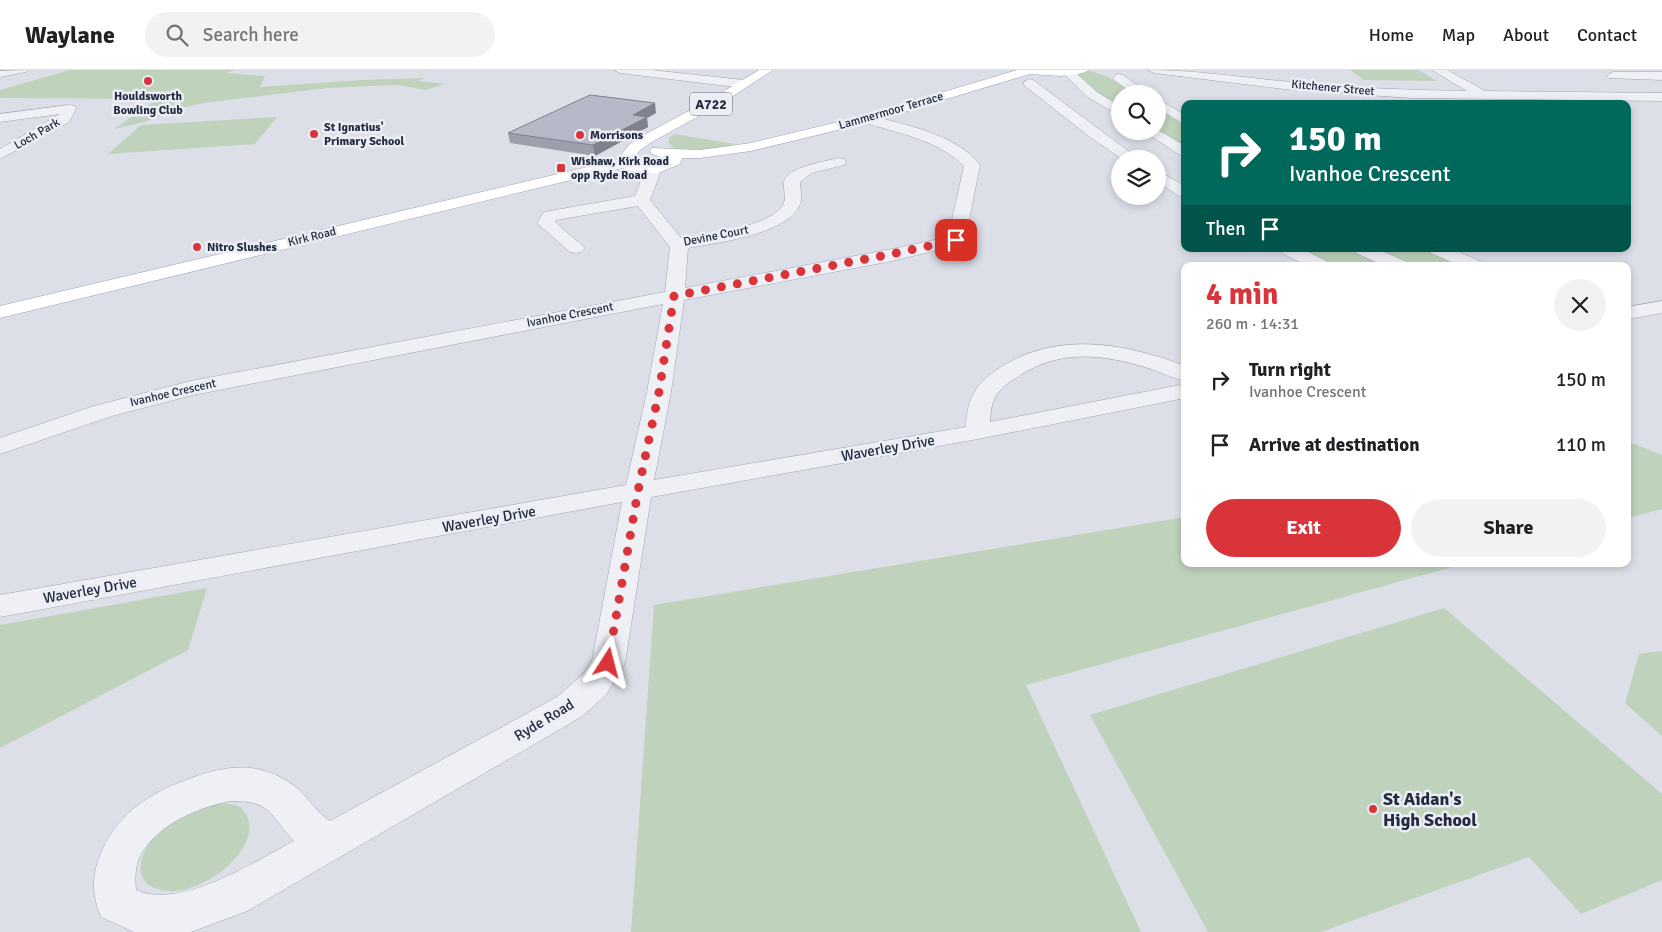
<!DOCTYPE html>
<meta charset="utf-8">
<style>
:root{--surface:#fff;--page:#f2f2f2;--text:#202124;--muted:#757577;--line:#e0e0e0;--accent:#da343b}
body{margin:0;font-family:Signika,sans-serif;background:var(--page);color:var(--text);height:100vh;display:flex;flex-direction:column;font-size:19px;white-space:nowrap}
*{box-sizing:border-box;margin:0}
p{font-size:16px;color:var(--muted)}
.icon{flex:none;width:28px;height:28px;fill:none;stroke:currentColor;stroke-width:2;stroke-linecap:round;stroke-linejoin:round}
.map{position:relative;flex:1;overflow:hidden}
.drawer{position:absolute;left:1181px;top:192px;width:450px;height:305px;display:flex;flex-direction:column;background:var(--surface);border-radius:10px;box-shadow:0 2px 8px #0003}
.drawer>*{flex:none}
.banner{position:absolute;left:1181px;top:30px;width:450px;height:152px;border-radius:10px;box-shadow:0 2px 8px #0003;background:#00695c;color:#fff;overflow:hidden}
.buttons{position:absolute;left:1111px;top:15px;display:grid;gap:10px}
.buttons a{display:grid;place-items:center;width:55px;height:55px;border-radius:50%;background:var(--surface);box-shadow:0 2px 8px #0003;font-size:25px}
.pin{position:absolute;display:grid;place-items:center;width:42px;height:42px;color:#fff;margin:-21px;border-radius:10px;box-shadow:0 2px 8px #0006}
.me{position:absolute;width:55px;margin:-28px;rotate:9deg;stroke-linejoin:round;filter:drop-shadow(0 0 4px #0008)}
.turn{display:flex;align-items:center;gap:18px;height:105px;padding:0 25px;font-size:22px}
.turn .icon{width:65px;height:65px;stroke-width:2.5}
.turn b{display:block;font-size:35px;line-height:42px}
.then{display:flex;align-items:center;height:48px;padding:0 25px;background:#0003;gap:10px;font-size:19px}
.round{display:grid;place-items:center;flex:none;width:52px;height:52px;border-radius:26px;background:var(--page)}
.head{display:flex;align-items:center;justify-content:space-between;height:85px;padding:0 25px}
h1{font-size:30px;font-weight:800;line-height:38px;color:var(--accent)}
.primary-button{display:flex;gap:10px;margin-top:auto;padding:10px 25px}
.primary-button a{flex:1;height:58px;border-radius:30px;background:var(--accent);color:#fff;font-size:20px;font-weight:800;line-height:58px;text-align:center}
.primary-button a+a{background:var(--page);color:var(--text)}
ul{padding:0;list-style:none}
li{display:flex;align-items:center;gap:15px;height:65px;padding:0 25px}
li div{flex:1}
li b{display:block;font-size:19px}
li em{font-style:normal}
header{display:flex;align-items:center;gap:30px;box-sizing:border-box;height:70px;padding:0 25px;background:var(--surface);border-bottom:1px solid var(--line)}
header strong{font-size:24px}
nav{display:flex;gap:28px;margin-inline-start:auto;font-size:18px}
.search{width:350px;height:45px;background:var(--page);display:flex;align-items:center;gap:12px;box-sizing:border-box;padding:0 18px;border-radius:28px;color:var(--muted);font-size:19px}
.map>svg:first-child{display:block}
.green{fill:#bfd2bc}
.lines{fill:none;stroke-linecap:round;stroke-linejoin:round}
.minor-casing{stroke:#a1a5b2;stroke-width:1}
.major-casing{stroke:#9aa2b4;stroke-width:1}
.minor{fill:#eff0f6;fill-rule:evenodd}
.major{fill:#fff;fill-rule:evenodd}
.wall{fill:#9da0ac}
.shaded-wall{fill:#7f828c}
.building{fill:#b6bac8;stroke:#7f828c}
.route{stroke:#da343b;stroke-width:9;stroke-dasharray:0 16.2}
.poi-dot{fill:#da343b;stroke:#ebeef5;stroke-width:2}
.labels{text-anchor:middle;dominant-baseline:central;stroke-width:5;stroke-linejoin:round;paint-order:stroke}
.far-street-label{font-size:12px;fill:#242b3f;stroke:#ebeef5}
.far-poi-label{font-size:12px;font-weight:bold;fill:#242b3f;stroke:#ebeef5;text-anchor:start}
.shield{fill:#ebeef5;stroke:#606676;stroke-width:1}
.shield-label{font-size:14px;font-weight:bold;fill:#242b3f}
.street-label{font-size:15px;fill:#242b3f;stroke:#ebeef5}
.near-poi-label{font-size:18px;font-weight:bold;fill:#242b3f;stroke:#ebeef5;text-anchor:start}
</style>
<header>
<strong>Waylane</strong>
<div class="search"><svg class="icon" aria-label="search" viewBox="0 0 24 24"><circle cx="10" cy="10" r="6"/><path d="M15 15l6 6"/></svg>Search here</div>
<nav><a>Home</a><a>Map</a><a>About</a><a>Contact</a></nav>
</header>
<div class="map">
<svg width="1662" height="862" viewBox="0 0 1662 862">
<rect width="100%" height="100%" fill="#dcdfe8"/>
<path class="green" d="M70 0H235L227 3 265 6 260 17 361 10 425 8 418 11 445 14 425 20 397 15 327 18 211 32 189 36 144 52 114 59 158 29 0 28V20Z
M1350 0H1418L1437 11 1364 10Z
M1091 1 1108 7 1135 24H1120V39L1097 24 1072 2Z
M1158 38 1185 56V79L1158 61Z
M277 47 255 74 108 84 141 55Z
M674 64 735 74C717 79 683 88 668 73L669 68Z
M1294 179H1355L1392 196H1328Z
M1369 179H1427L1466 196H1407Z
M1628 373H1632L1662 385V439L1628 448Z
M1185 447V494H1463L1026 615 1141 862H631L654 535Z
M207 518 188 580 0 678V555Z
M1444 538 1662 724V810L1581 844 1529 787 1321 862H1208L1090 645Z
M1662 581V666L1625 633 1639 584Z
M225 733C229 734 236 735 240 737 245 741 248 747 249 753 254 787 198 825 167 821 121 816 144 770 169 753 185 741 206 734 225 733Z"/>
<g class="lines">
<defs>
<path id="minor" d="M28 0 26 2 0 7V1Z
M614 0H651L744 10 750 14 744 18 620 3Z
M1069 0H1078L1080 2 1078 5 1097 22 1120 36V46L1089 28 1066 6 1064 4Z
M1148 0C1197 0 1244 8 1292 12 1350 18 1409 20 1467 21L1432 0H1447L1485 21 1662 23V31L1412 28 1293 20 1154 3Z
M1613 2H1662V10L1609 8 1607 6 1609 4Z
M1119 4 1123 5 1149 24H1134L1115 11 1113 8 1115 5Z
M1029 9 1033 10 1139 89H1122L1090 67 1025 16 1023 13Z
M1158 29 1185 45V55L1158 38Z
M69 35 75 36 76 39 69 52 0 89V79L60 44 0 52V44Z
M867 45C900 53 959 65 980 95L965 170 962 174 892 191 684 230 671 322 654 410 966 357C967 328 976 313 1001 297 1058 261 1125 273 1185 296V311C1172 308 1161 302 1148 298 1103 284 1060 279 1019 306 998 319 991 327 990 352L1185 314V328L978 369 651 427 625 593 606 625 581 647 247 841 191 862H134L101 847C91 824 92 803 102 781 119 741 154 721 194 707 211 701 231 696 250 698 270 700 290 710 303 724 312 734 319 744 330 751L557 627 582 605 592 591 622 432 0 547V525L626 415 647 322 663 234 193 325 112 346 0 384V368L94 336 191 311 665 222 670 177 638 136 556 150 555 152 585 178 582 182 576 183 570 182 537 153 544 142 635 126C639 118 643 101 647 95H657L660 104 650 130 681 168C707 164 763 158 781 138 788 130 783 121 784 112 786 97 827 91 839 88L844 89 846 92 844 95 812 103 800 112C800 118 802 125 801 131 793 164 716 173 688 178L685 218 892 179 948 167 964 96C937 69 897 63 862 52L860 49ZM230 731C272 731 268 743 294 771 254 792 181 840 136 820 135 810 135 798 139 788 156 755 196 738 230 731Z
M1158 60 1185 76V86L1180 85 1143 61H1158Z
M1158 101 1185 116V128L1179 126 1158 112Z
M1279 179H1302L1328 192 1330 196H1307L1282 183Z
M1353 179H1377L1407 192 1409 196H1385L1356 183Z
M1428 179H1452L1482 192 1484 196H1460L1431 183Z
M1662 231V243L1628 249V237Z"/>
<path id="major" d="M759 0H773L719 35 650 73 640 80 632 91C644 96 656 93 668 89L652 84 650 81 652 78 700 80 751 73 863 46 1017 0H1089L1083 3 1060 6 1030 4 867 53 751 81 700 88H682L680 94 658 103H635L623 98 579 108 0 248V236L617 90 630 74 640 67 711 29Z"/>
</defs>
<use href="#minor" class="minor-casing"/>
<use href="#major" class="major-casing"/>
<use href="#minor" class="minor"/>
<use href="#major" class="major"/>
</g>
<path class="wall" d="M656 43 647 48 648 57 595 86 510 73 508 63Z"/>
<path class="shaded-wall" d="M655 33 656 43 647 48 648 57 595 86 593 75 633 45Z"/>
<path class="building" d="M590 25 655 33 633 45 647 47 593 75 508 63Z"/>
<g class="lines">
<path class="route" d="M608 593 638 421 659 322 674 226 892 184 956 170"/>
</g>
<g class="poi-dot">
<circle cx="148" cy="11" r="5"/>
<circle cx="314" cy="64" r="5"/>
<circle cx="580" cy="65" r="5"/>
<rect x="556" y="93" width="10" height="10" rx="2.5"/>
<circle cx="197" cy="177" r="5"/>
<circle cx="1373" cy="739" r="5"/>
</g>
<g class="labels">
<g class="far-street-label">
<text transform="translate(1333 18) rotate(5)">Kitchener Street</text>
<text transform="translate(891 41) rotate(-16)">Lammermoor Terrace</text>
<text transform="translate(37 64) rotate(-30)">Loch Park</text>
<text transform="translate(716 166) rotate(-11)">Devine Court</text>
<text transform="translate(312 167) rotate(-14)">Kirk Road</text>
<text transform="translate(570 245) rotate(-11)">Ivanhoe Crescent</text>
<text transform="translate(173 323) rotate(-13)">Ivanhoe Crescent</text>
</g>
<g class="far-poi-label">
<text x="148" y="26" text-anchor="middle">Houldsworth<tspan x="148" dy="14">Bowling Club</tspan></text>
<text x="324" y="57">St Ignatius'<tspan x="324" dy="14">Primary School</tspan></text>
<text x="590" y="65">Morrisons</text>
<text x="571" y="91">Wishaw, Kirk Road<tspan x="571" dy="14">opp Ryde Road</tspan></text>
<text x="207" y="177">Nitro Slushes</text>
</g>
<rect class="shield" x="690" y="22.5" width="42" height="23" rx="4"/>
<g class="shield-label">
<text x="711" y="34">A722</text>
</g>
<g class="street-label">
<text transform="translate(888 378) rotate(-10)">Waverley Drive</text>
<text transform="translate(489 449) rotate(-10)">Waverley Drive</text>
<text transform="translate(90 520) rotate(-10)">Waverley Drive</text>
<text transform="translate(544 650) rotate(-31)">Ryde Road</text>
</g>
<g class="near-poi-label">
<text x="1383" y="729">St Aidan's<tspan x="1383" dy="21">High School</tspan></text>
</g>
</g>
</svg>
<div class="buttons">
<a><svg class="icon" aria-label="search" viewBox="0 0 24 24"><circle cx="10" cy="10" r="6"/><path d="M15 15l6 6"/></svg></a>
<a><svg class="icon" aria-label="layers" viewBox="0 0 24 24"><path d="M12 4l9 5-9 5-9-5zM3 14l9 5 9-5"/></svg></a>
</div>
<div class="pin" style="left:956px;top:170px;background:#d93025"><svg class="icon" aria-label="arrive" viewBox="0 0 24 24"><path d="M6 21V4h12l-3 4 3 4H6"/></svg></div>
<svg class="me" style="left:608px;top:593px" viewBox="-20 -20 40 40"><path d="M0-17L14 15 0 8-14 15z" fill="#da343b" stroke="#fff" stroke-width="4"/></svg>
<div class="banner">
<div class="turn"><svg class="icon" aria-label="right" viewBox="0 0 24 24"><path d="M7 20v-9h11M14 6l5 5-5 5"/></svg><div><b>150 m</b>Ivanhoe Crescent</div></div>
<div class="then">Then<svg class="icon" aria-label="arrive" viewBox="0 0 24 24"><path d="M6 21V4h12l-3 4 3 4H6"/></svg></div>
</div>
<section class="drawer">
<div class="head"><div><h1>4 min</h1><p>260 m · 14:31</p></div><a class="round"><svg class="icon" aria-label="close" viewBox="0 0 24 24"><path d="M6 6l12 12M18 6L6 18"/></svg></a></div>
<ul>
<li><svg class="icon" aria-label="right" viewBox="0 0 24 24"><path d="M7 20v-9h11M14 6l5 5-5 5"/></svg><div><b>Turn right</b><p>Ivanhoe Crescent</p></div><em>150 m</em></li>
<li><svg class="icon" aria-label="arrive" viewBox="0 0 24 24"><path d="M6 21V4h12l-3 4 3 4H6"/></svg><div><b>Arrive at destination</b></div><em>110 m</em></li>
</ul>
<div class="primary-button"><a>Exit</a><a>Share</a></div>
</section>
</div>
